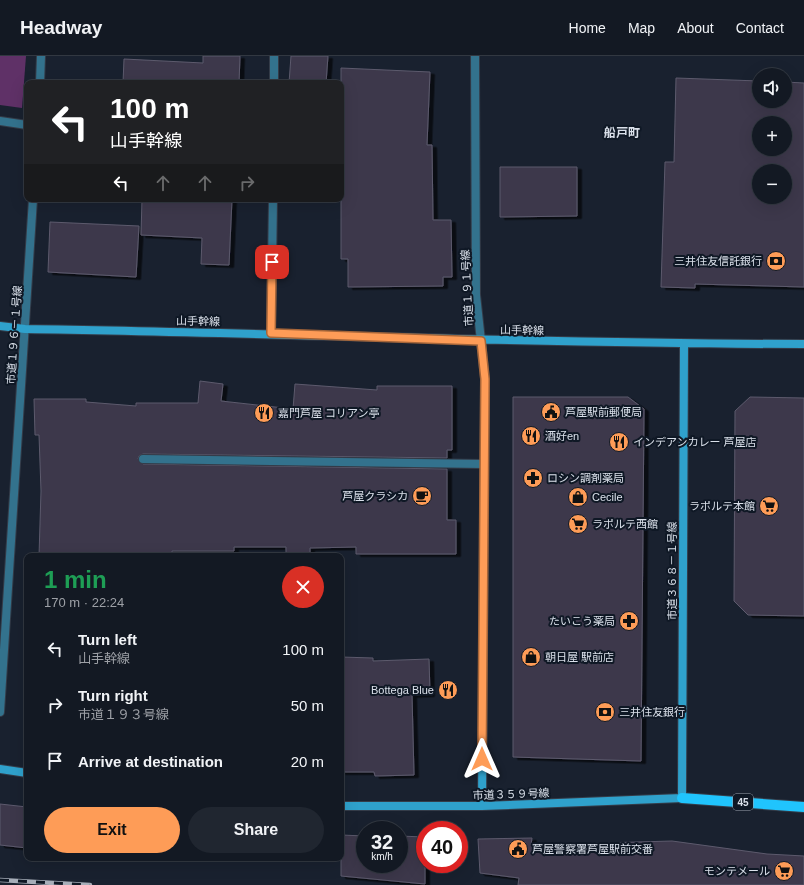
<!DOCTYPE html>
<meta charset="utf-8">
<style>
:root{--surface:#131923;--page:#202630;--text:#f1f3f6;--muted:#9da0a6;--line:#323841;--accent:#fe9c57}
body{margin:0;font-family:Helvetica,"Noto Sans JP",sans-serif;background:var(--page);color:var(--text);height:100vh;display:flex;flex-direction:column;font-size:15px;white-space:nowrap}
*{box-sizing:border-box;margin:0}
p{font-size:13px;color:var(--muted)}
.icon{flex:none;width:22px;height:22px;fill:none;stroke:currentColor;stroke-width:2;stroke-linecap:round;stroke-linejoin:round}
.map{position:relative;flex:1;overflow:hidden}
.side{position:absolute;left:24px;top:497px;width:320px;height:308px;display:flex;flex-direction:column;background:var(--surface);border-radius:8px;box-shadow:0 4px 16px #0002,0 0 0 1px var(--line)}
.side>*{flex:none}
.top-card{position:absolute;left:24px;top:24px;width:320px;height:122px;border-radius:8px;box-shadow:0 4px 16px #0002,0 0 0 1px var(--line);background:#202124;color:#fff;overflow:hidden}
.tools{position:absolute;left:752px;top:12px;display:grid;gap:8px}
.tools a{display:grid;place-items:center;width:40px;height:40px;border-radius:50%;background:var(--surface);box-shadow:0 4px 16px #0002,0 0 0 1px var(--line);font-size:20px}
.speed{position:absolute;left:356px;top:765px;display:flex;gap:8px;font-size:20px;font-weight:700;text-align:center}
.speed>*{display:grid;place-content:center;width:52px;height:52px;border-radius:50%;background:var(--surface);box-shadow:0 4px 16px #0002,0 0 0 1px var(--line);line-height:1}
.speed small{font-size:10px;font-weight:400}
.speed .limit{border:6px solid #d22;background:#fff;color:#111}
.pin{position:absolute;display:grid;place-items:center;width:34px;height:34px;color:#fff;margin:-17px;border-radius:8px;box-shadow:0 2px 6px #0006}
.me{position:absolute;width:44px;margin:-22px;rotate:0deg;stroke-linejoin:round;filter:drop-shadow(0 0 3px #0008)}
.turn{display:flex;align-items:center;gap:14px;height:84px;padding:0 20px;font-size:18px}
.turn .icon{width:52px;height:52px;stroke-width:2.5}
.turn b{display:block;font-size:28px;line-height:34px}
.lanes{display:flex;align-items:center;height:38px;padding:0 20px;background:#0003;justify-content:center;gap:20px;direction:ltr}
.lanes .off{opacity:.35}
.round{display:grid;place-items:center;flex:none;width:42px;height:42px;border-radius:21px;background:var(--page)}
.headline{display:flex;align-items:center;justify-content:space-between;height:68px;padding:0 20px}
h1{font-size:24px;font-weight:800;line-height:30px;color:#1e9e55}
.primary-button{display:flex;gap:8px;margin-top:auto;padding:8px 20px}
.primary-button a{flex:1;height:46px;border-radius:24px;background:var(--accent);color:#111;font-size:16px;font-weight:800;line-height:46px;text-align:center}
.primary-button a+a{background:var(--page);color:var(--text)}
ul{padding:0;list-style:none}
li{display:flex;align-items:center;gap:12px;height:56px;padding:0 20px}
li div{flex:1}
li b{display:block;font-size:15px}
li em{font-style:normal}
header{display:flex;align-items:center;gap:24px;box-sizing:border-box;height:56px;padding:0 20px;background:var(--surface);border-bottom:1px solid var(--line)}
header strong{font-size:19px}
nav{display:flex;gap:22px;margin-inline-start:auto;font-size:14px}
.map>svg:first-child{display:block}
.green{fill:#5f3167}
.building{fill:#3c394b;stroke:#5d5a6d;fill-rule:evenodd;filter:url(#shadow)}
.lines{fill:none;stroke-linecap:round;stroke-linejoin:round}
.lane-casing{stroke:#343c49;stroke-width:10}
.street-casing{stroke:#343c49;stroke-width:10}
.secondary-casing{stroke:#343c49;stroke-width:10}
.primary-casing{stroke:#343c49;stroke-width:12}
.lane{stroke:#33728d;stroke-width:8}
.street{stroke:#33728d;stroke-width:8}
.secondary{stroke:#2fa1cc;stroke-width:8}
.primary{stroke:#20c4fd;stroke-width:10}
.rail-casing{stroke:#a7aeb9;stroke-width:4.5}
.rail{stroke:#0f1825;stroke-width:3;stroke-dasharray:9;stroke-linecap:butt}
.route-casing{stroke:#a56539;stroke-width:10}
.route{stroke:#fe9c57;stroke-width:7}
.labels{text-anchor:middle;dominant-baseline:central;stroke-width:4;stroke-linejoin:round;paint-order:stroke}
.shield{fill:#0f1825;stroke:#9da4af;stroke-width:1}
.shield-label{font-size:10px;font-weight:bold;fill:#dae0ea}
.poi-label{font-size:11px;fill:#dae0ea;stroke:#0f1825;text-anchor:start}
.street-label{font-size:11px;fill:#dae0ea;stroke:#0f1825}
.neighbourhood-label{font-size:12px;font-weight:bold;fill:#dae0ea;stroke:#0f1825}
</style>
<header>
<strong>Headway</strong>
<nav><a>Home</a><a>Map</a><a>About</a><a>Contact</a></nav>
</header>
<div class="map">
<svg width="804" height="829" viewBox="0 0 804 829">
<defs>
<filter id="shadow"><feDropShadow dx="4.5" dy="2.5" stdDeviation="0" flood-color="#0009"/></filter>
</defs>
<rect width="100%" height="100%" fill="#19212f"/>
<path class="green" d="M0 0H26L22 52 0 49Z"/>
<path class="building" d="M203 0H240L239 27H123L124 3 203 7Z
M291 0H328L326 27H289Z
M341 12 430 16 427 89H432L433 164H451L452 221H443V230L348 231V203H341Z
M676 22 759 25V45H785V26L804 27V231L695 228V232L661 231 665 106H674ZM759 67H785V93H759ZM759 115H785V141H759Z
M500 111H577V160L500 161Z
M142 143H232L229 209 201 208 202 182 141 179Z
M50 166 139 170 136 221 48 216Z
M200 325 223 328 221 345 293 353 295 328 377 334V330H452V394H447V402L143 398 139 400 138 403 143 408 447 413V464H456V498H356V491L310 492V500H286V491H234V495H172V500H39L41 435 39 379H35L34 343H86V346L136 350V347H198Z
M513 341H628L644 353 641 705 513 701Z
M750 341 804 342V560L748 559 734 545 735 355Z
M341 601 373 602V605L429 603 430 638 412 639 414 719 375 720 374 716H341Z
M0 748 27 751V792L0 789Z
M341 779 365 780V808H399V780L425 781V828L341 820Z
M532 782 531 789 672 785 767 798 804 800V829H518L519 822 480 817 478 783Z"/>
<g class="lines">
<defs>
<path id="lane" d="M143 403 484 408"/>
<path id="street" d="M475 0 476 239 481 285
M40 27 41 0
M274 27V0
M0 65 27 69
M271 277 273 143
M0 656 33 143"/>
<path id="secondary" d="M0 270 25 273C285 277 544 288 804 288
M481 285 485 323 482 750
M0 713 27 717
M341 750H482L682 742 684 288"/>
<path id="primary" d="M682 742 804 751"/>
</defs>
<use href="#lane" class="lane-casing"/>
<use href="#street" class="street-casing"/>
<use href="#secondary" class="secondary-casing"/>
<use href="#primary" class="primary-casing"/>
<use href="#lane" class="lane"/>
<use href="#street" class="street"/>
<use href="#secondary" class="secondary"/>
<use href="#primary" class="primary"/>
<defs>
<path id="rail" d="M0 824 90 829"/>
</defs>
<use href="#rail" class="rail-casing"/>
<use href="#rail" class="rail"/>
</g>
<g class="lines">
<defs>
<path id="route" d="M272 206 271 277 481 285 485 323 482 703"/>
</defs>
<use href="#route" class="route-casing"/>
<use href="#route" class="route"/>
</g>
<defs>
<symbol id="bank-disc" viewBox="-11 -11 22 22"><circle r="9.5" fill="#fe9c57" stroke="#0f1825"/><path d="M-6-4H6V4H-6ZM0-2.3a2.3 2.3 0 1 0 0 4.6a2.3 2.3 0 1 0 0-4.6Z" fill="#111"/></symbol>
<symbol id="civic-disc" viewBox="-11 -11 22 22"><circle r="9.5" fill="#fe9c57" stroke="#0f1825"/><path d="M-.6-6.5H3V-4.5H.6V-3L4-1V1h2V6H-6V1h2V-1L-.6-3ZM-1.2 2.5V6h2.4V2.5Z" fill="#111"/></symbol>
<symbol id="restaurant-disc" viewBox="-11 -11 22 22"><circle r="9.5" fill="#fe9c57" stroke="#0f1825"/><path d="M-5-6h1v4h1v-4h1v4h1v-4h1v5L-1.5 .5V6h-2V.5L-5-1ZM5-6V6H3V1.5H1.5Q1.5-4 5-6Z" fill="#111"/></symbol>
<symbol id="pharmacy-disc" viewBox="-11 -11 22 22"><circle r="9.5" fill="#fe9c57" stroke="#0f1825"/><path d="M-2-6h4v4h4v4h-4v4h-4v-4h-4v-4h4Z" fill="#111"/></symbol>
<symbol id="cafe-disc" viewBox="-11 -11 22 22"><circle r="9.5" fill="#fe9c57" stroke="#0f1825"/><path d="M-5.5-4.5H6V0H3Q3 3.5 0 3.5H-2.5Q-5.5 3.5-5.5 0ZM3-3.2v2h1.7v-2ZM-6 4.5H4V6H-6Z" fill="#111"/></symbol>
<symbol id="shop-disc" viewBox="-11 -11 22 22"><circle r="9.5" fill="#fe9c57" stroke="#0f1825"/><path d="M-5-2.5h2.3a2.7 3.5 0 0 1 5.4 0H5L5.5 6h-11ZM-1.5-2.5h3a1.5 2.3 0 0 0-3 0Z" fill="#111"/></symbol>
<symbol id="supermarket-disc" viewBox="-11 -11 22 22"><circle r="9.5" fill="#fe9c57" stroke="#0f1825"/><path d="M-6-5.5h2.5l.6 2H6L4.5 2H-2.5L-4.4-4H-6ZM-1.5 3.2a1.3 1.3 0 1 0 .1 0ZM3 3.2a1.3 1.3 0 1 0 .1 0Z" fill="#111"/></symbol>
</defs>
<g fill-rule="evenodd">
<use href="#bank-disc" x="765" y="194" width="22" height="22"/>
<use href="#civic-disc" x="540" y="345" width="22" height="22"/>
<use href="#restaurant-disc" x="253" y="346" width="22" height="22"/>
<use href="#restaurant-disc" x="520" y="369" width="22" height="22"/>
<use href="#restaurant-disc" x="608" y="375" width="22" height="22"/>
<use href="#pharmacy-disc" x="522" y="411" width="22" height="22"/>
<use href="#cafe-disc" x="411" y="429" width="22" height="22"/>
<use href="#shop-disc" x="567" y="430" width="22" height="22"/>
<use href="#supermarket-disc" x="758" y="439" width="22" height="22"/>
<use href="#supermarket-disc" x="567" y="457" width="22" height="22"/>
<use href="#pharmacy-disc" x="618" y="554" width="22" height="22"/>
<use href="#shop-disc" x="520" y="590" width="22" height="22"/>
<use href="#restaurant-disc" x="437" y="623" width="22" height="22"/>
<use href="#bank-disc" x="594" y="645" width="22" height="22"/>
<use href="#civic-disc" x="507" y="782" width="22" height="22"/>
<use href="#supermarket-disc" x="773" y="804" width="22" height="22"/>
</g>
<g class="labels">
<rect class="shield" x="733" y="738" width="20" height="16" rx="3"/>
<g class="shield-label">
<text x="743" y="746">45</text>
</g>
<g class="poi-label">
<text x="762" y="205" text-anchor="end">三井住友信託銀行</text>
<text x="565" y="356">芦屋駅前郵便局</text>
<text x="278" y="357">嘉門芦屋 コリアン亭</text>
<text x="545" y="380">酒好en</text>
<text x="633" y="386">インデアンカレー 芦屋店</text>
<text x="547" y="422">ロシン調剤薬局</text>
<text x="408" y="440" text-anchor="end">芦屋クラシカ</text>
<text x="592" y="441">Cecile</text>
<text x="755" y="450" text-anchor="end">ラポルテ本館</text>
<text x="592" y="468">ラポルテ西館</text>
<text x="615" y="565" text-anchor="end">たいこう薬局</text>
<text x="545" y="601">朝日屋 駅前店</text>
<text x="434" y="634" text-anchor="end">Bottega Blue</text>
<text x="619" y="656">三井住友銀行</text>
<text x="532" y="793">芦屋警察署芦屋駅前交番</text>
<text x="770" y="815" text-anchor="end">モンテメール</text>
</g>
<g class="street-label">
<text transform="translate(467 232) rotate(-93)">市道１９１号線</text>
<text transform="translate(198 265) rotate(1)">山手幹線</text>
<text transform="translate(522 274) rotate(1)">山手幹線</text>
<text transform="translate(14 279) rotate(-86)">市道１９６－１号線</text>
<text transform="translate(672 515) rotate(-90)">市道３６８－１号線</text>
<text transform="translate(511 738) rotate(-2)">市道３５９号線</text>
</g>
<g class="neighbourhood-label">
<text x="622" y="77">船戸町</text>
</g>
</g>
</svg>
<div class="tools">
<a><svg class="icon" aria-label="sound" viewBox="0 0 24 24"><path d="M4 9h4l5-4v14l-5-4H4zM17 9q2 3 0 6"/></svg></a>
<a>+</a>
<a>−</a>
</div>
<div class="speed"><div>32<small>km/h</small></div><div class="limit">40</div></div>
<div class="pin" style="left:272px;top:206px;background:#d93025"><svg class="icon" aria-label="arrive" viewBox="0 0 24 24"><path d="M6 21V4h12l-3 4 3 4H6"/></svg></div>
<svg class="me" style="left:482px;top:703px" viewBox="-20 -20 40 40"><path d="M0-17L14 15 0 8-14 15z" fill="#fe9c57" stroke="#fff" stroke-width="4"/></svg>
<div class="top-card">
<div class="turn"><svg class="icon" aria-label="left" viewBox="0 0 24 24"><path d="M17 20v-9H6M10 6l-5 5 5 5"/></svg><div><b>100 m</b>山手幹線</div></div>
<div class="lanes"><svg class="icon" aria-label="left" viewBox="0 0 24 24"><path d="M17 20v-9H6M10 6l-5 5 5 5"/></svg><svg class="icon off" aria-label="ahead" viewBox="0 0 24 24"><path d="M12 20V5M6 11l6-6 6 6"/></svg><svg class="icon off" aria-label="ahead" viewBox="0 0 24 24"><path d="M12 20V5M6 11l6-6 6 6"/></svg><svg class="icon off" aria-label="right" viewBox="0 0 24 24"><path d="M7 20v-9h11M14 6l5 5-5 5"/></svg></div>
</div>
<section class="side">
<div class="headline"><div><h1>1 min</h1><p>170 m · 22:24</p></div><a class="round" style="background:#d93025;color:#fff"><svg class="icon" aria-label="close" viewBox="0 0 24 24"><path d="M6 6l12 12M18 6L6 18"/></svg></a></div>
<ul>
<li><svg class="icon" aria-label="left" viewBox="0 0 24 24"><path d="M17 20v-9H6M10 6l-5 5 5 5"/></svg><div><b>Turn left</b><p>山手幹線</p></div><em>100 m</em></li>
<li><svg class="icon" aria-label="right" viewBox="0 0 24 24"><path d="M7 20v-9h11M14 6l5 5-5 5"/></svg><div><b>Turn right</b><p>市道１９３号線</p></div><em>50 m</em></li>
<li><svg class="icon" aria-label="arrive" viewBox="0 0 24 24"><path d="M6 21V4h12l-3 4 3 4H6"/></svg><div><b>Arrive at destination</b></div><em>20 m</em></li>
</ul>
<div class="primary-button"><a>Exit</a><a>Share</a></div>
</section>
</div>
